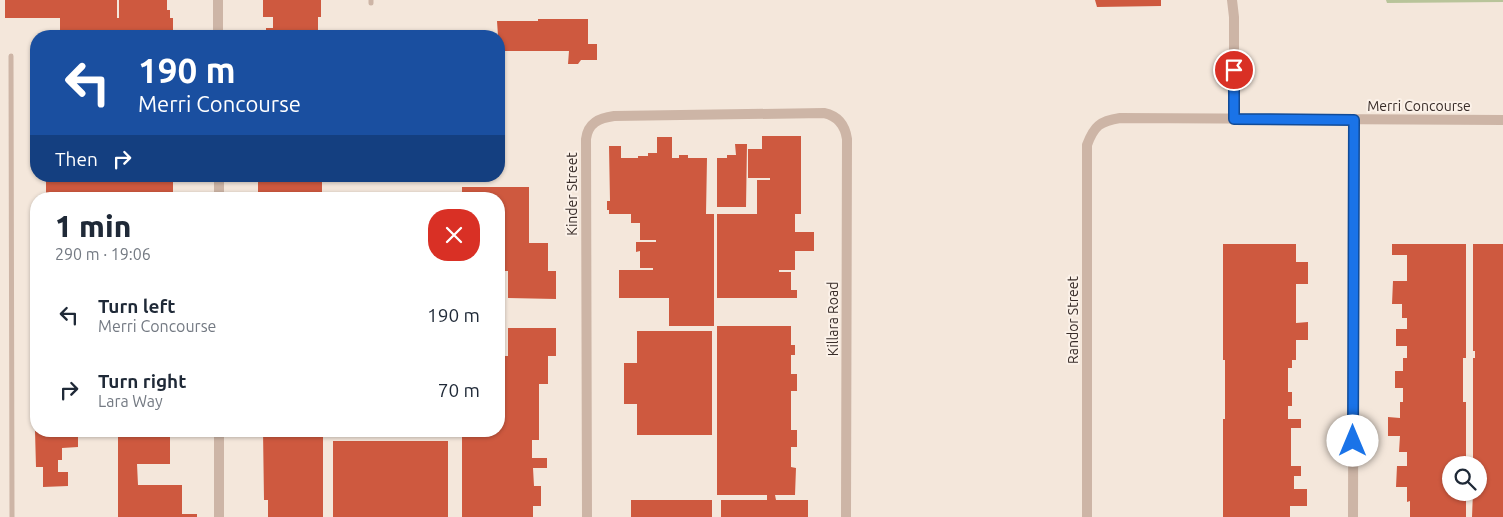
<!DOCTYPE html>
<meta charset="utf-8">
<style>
:root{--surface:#fff;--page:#f6f6f7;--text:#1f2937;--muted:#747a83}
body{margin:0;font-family:Ubuntu,sans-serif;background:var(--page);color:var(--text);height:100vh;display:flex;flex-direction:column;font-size:19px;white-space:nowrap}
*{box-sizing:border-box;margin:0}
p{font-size:16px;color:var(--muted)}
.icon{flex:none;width:28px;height:28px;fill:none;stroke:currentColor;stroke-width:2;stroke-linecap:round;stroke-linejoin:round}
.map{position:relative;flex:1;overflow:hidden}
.details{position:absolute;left:30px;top:192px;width:475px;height:245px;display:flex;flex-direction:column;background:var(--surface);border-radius:20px;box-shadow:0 1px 4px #0004}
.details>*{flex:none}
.guide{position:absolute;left:30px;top:30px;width:475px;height:152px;border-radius:20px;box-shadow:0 1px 4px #0004;background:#1a4fa0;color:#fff;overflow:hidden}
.buttons{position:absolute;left:1442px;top:456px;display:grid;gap:10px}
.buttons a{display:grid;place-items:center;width:45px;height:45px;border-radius:50%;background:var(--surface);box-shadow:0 1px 4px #0004;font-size:25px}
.pin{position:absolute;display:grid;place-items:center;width:42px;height:42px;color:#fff;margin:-21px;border:2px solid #fff;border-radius:50%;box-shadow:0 1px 5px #0007}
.me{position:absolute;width:55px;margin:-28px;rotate:0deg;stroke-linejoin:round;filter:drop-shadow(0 0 4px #0008)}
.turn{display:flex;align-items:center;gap:18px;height:105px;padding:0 25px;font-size:22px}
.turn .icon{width:65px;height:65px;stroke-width:2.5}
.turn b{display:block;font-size:35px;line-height:42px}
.then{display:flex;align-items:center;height:48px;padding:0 25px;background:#0003;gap:10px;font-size:19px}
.round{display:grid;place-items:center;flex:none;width:52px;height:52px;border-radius:20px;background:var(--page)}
.overview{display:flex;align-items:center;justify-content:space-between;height:85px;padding:0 25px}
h1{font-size:30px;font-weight:800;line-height:38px}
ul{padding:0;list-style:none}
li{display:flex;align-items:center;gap:15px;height:75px;padding:0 25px}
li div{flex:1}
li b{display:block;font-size:19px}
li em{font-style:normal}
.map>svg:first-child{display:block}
.green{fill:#b8c49a}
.building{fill:#ce593f}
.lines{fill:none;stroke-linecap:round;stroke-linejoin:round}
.service{stroke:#cdb5a6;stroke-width:5}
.minor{stroke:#cdb5a6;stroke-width:10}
.route-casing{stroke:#114b97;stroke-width:12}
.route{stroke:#1a73e8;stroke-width:9}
.labels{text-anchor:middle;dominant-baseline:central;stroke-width:4;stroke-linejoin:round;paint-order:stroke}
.street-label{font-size:14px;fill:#382c28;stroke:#fbf1e8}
</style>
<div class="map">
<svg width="1503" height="517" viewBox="0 0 1503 517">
<rect width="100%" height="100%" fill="#f4e7db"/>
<path class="green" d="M1386 0H1503V2L1387 3Z"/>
<path class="building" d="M5 0H117V18H119V0H167V10H170V18H173V36H60V18H5Z
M263 0H321V17H318V36H266V28H273V17H263Z
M1095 0H1161V6L1097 7Z
M538 19H588V44H597V60H581L578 64H568L569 51H499L497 21H538Z
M762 136H801V214H795V232H814V251H795V270H779V272H791V290H797V298H717V214H757V180H770V178H748V149H762Z
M657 137H672V158H679V155H688V158H707L706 214H714V326H669V298H619V270H653V268H640V251L636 252V242H656V240H640V223H631V214H609V210H607V201H610L609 146H621V158H638V156H648V153H657Z
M735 144H747L746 207H717V158H727V155H736Z
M46 176H173V199H46Z
M267 176H322V199H258V178L267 179Z
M462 187H529V243H548V271H556V299L508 298V271H499V199H462Z
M1223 244H1296V262H1308V284H1296V323L1308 322V340H1296V360H1292V368H1288V392H1292V406H1288V419H1301V428H1291V466H1301V476H1294V489H1307V506H1290V517H1223V419H1225V360H1223Z
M1392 244H1466V358H1463V402H1466V465H1451V492H1466V517H1410V501L1407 502V487H1396L1397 466H1407V452H1399L1400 436H1388V417L1400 418V402H1403V388H1395V371H1403V358H1407V346H1396V329H1407V318H1402V304H1392L1393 281H1407V255H1392Z
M1473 244H1503V517H1472L1473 492H1479V465H1473V358H1475V351H1473Z
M717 326H791V345H795V355H791V374H797V391H791V430H797V447H791V467L796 468 795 495H775L776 500H808V517H721V500H767V495H717Z
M508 328H556V356H548V384H539V440H532V458H547V468H533L534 486H541V506H533V517H462V431H499V356H508Z
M637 331H712V435H637V404H624V363H637Z
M35 431H78V447L62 448V460H58V472H68V486L43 487V467H36Z
M118 431H170V464H137L138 485H182V514H197V517H118Z
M263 431H323V517H268V500H264Z
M333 441H448V517H333Z
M631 500H712V517H631Z"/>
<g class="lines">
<path class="service" d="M371 3V0
M11 56 12 517"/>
<path class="minor" d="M218 0V36
M1232 0 1234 17V119
M219 176V199
M219 431V517
M587 517 586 139C588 123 599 118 614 116L824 113C838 116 845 125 847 139L846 517
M1087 517V145C1094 126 1100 121 1120 118L1503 120
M1353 517 1354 120"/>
</g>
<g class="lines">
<defs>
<path id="route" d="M1234 70V119L1354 120 1353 441"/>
</defs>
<use href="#route" class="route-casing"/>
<use href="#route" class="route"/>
</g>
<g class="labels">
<g class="street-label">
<text x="1419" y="106">Merri Concourse</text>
<text transform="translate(572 194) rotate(-90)">Kinder Street</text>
<text transform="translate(833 319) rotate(-90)">Killara Road</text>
<text transform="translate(1073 320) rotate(-90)">Randor Street</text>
</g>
</g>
</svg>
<div class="buttons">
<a><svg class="icon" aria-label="search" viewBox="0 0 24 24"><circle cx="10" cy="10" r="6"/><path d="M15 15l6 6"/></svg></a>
</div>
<div class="pin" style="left:1234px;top:70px;background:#d93025"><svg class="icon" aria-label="arrive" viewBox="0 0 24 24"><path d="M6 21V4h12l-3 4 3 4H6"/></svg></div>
<svg class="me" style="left:1353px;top:441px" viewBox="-20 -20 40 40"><circle r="19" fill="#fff"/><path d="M0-13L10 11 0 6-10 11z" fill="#1a73e8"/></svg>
<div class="guide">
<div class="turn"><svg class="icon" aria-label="left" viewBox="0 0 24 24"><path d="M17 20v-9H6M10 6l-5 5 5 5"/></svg><div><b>190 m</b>Merri Concourse</div></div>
<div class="then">Then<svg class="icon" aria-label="right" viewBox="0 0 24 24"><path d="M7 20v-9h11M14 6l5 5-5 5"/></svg></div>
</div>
<section class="details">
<div class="overview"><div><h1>1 min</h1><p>290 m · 19:06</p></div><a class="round" style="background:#d93025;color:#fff"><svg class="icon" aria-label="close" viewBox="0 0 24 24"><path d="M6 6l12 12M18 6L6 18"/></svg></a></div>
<ul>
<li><svg class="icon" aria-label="left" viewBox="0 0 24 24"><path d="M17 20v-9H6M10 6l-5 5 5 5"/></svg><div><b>Turn left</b><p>Merri Concourse</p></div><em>190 m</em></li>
<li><svg class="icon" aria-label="right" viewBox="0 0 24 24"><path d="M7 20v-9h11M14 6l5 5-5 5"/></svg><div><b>Turn right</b><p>Lara Way</p></div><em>70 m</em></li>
</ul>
</section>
</div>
